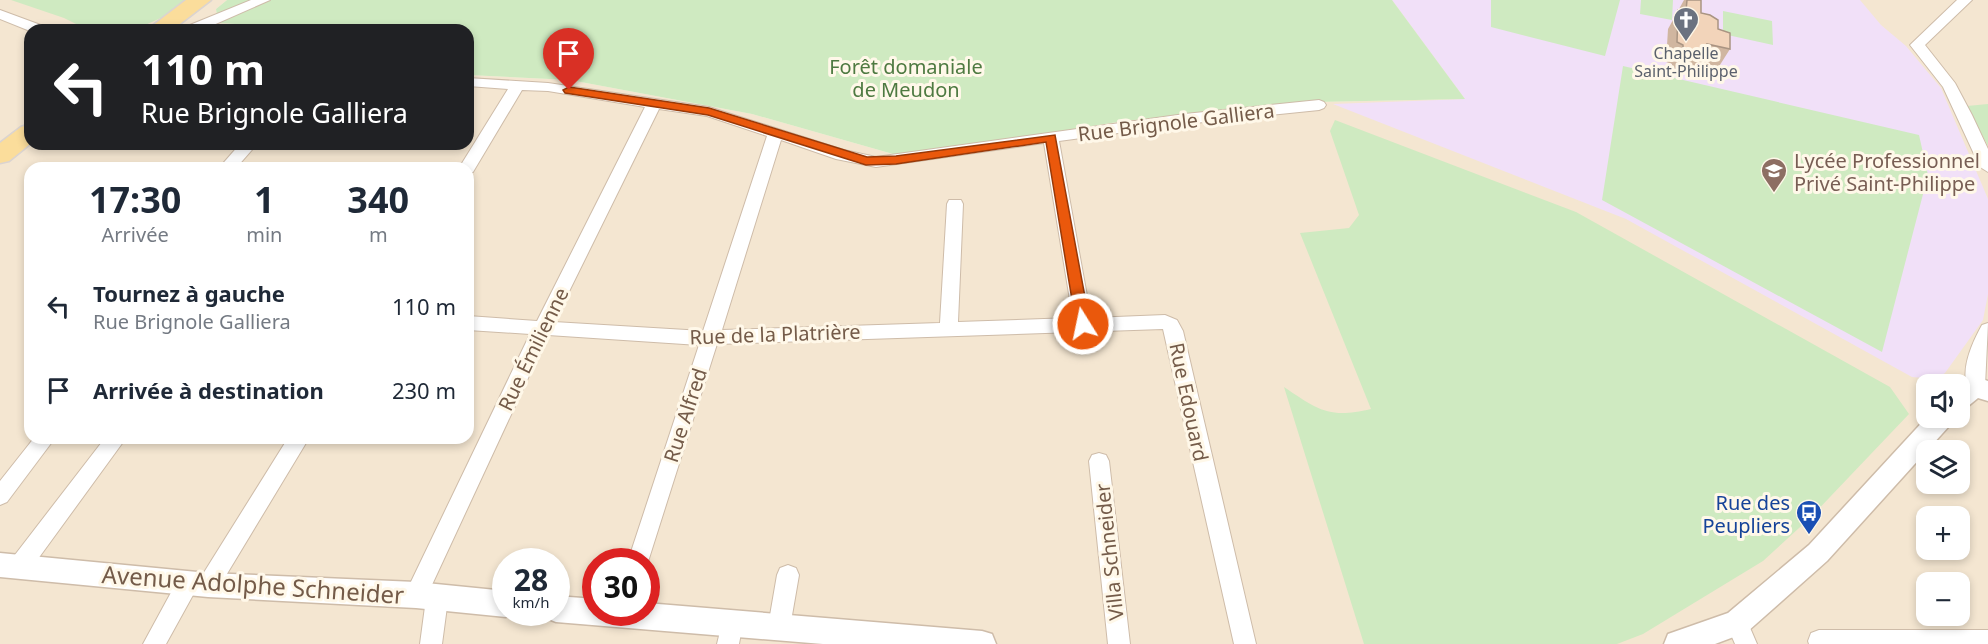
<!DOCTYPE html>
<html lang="fr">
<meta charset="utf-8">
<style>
:root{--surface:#fff;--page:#f2f2f3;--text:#1f2937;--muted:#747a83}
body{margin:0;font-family:"Noto Sans",sans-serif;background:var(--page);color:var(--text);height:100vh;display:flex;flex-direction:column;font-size:22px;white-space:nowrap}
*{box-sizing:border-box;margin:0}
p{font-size:20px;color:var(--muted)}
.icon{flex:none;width:33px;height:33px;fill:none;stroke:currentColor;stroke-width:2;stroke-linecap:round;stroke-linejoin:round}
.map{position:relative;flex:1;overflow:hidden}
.side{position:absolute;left:24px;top:162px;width:450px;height:282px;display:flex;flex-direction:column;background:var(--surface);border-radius:18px;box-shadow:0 3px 9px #0003}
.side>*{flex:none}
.top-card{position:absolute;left:24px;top:24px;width:450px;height:126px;border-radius:18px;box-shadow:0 3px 9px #0003;background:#202124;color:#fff;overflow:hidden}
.controls{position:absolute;left:1916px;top:374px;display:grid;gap:12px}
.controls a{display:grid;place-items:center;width:54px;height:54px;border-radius:12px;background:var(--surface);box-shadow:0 3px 9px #0003;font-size:30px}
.speed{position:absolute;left:492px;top:548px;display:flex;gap:12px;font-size:30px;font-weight:700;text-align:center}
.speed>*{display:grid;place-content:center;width:78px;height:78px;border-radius:50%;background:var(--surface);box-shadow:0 3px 9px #0003;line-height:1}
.speed small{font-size:15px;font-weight:400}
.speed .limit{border:9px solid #d22;background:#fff;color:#111}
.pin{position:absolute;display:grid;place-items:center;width:51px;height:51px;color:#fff;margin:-62px -26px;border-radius:50% 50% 50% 0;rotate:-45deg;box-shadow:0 0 6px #0007}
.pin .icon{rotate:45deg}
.me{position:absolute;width:66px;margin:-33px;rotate:350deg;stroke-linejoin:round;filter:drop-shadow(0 0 4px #0008)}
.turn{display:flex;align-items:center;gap:21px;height:126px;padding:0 18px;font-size:27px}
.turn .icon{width:78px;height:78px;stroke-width:2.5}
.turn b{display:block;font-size:42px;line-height:51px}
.eta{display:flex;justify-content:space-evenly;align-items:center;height:102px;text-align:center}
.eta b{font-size:36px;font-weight:700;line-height:42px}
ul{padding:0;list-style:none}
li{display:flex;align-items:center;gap:18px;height:84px;padding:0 18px}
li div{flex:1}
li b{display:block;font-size:22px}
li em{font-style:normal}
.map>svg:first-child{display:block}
.residential{fill:#f4e6d1;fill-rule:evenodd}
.education{fill:#f1e0f8}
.green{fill:#cfeac1}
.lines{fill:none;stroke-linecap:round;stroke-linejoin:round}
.minor-casing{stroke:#cebca9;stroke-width:2}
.tertiary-casing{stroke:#cebca9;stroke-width:3}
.primary-casing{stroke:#dbd4d0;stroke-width:3}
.minor{fill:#fff;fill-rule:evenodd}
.tertiary{fill:#fff;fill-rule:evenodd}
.primary{fill:#fbdd9b;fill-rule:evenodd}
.wall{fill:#d0b6a0}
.building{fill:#f2d4ba;stroke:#a99482;stroke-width:1.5}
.route{fill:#ea580c;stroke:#983908;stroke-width:1.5}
.labels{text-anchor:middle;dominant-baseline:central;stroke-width:6;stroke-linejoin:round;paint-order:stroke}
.far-worship-label{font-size:16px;fill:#5b616d;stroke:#fff8e9}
.park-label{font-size:20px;fill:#4e7a41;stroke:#fff8e9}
.street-label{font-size:20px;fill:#745b49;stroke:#fff8e9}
.education-label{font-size:20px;fill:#785e54;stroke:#fff8e9;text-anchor:start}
.transit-label{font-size:20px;fill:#164399;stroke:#fff8e9;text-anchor:end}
.near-street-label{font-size:24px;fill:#745b49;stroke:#fff8e9}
</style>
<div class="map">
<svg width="1988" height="644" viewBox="0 0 1988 644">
<rect width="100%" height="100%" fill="#fcf4e3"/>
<path class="residential" d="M0 0H227L216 9 218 23 336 30H30V144H468V75L570 80 752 114 900 156 1124 121 1316 102 1465 99 1392 0H1988V644H0ZM30 168H468V438H30ZM1926 384H1959V417H1926ZM1926 450H1959V483H1926ZM1926 516H1959V549H1926ZM506 561H556V612H506ZM596 561H646V612H596ZM1926 582H1959V615H1926Z"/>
<path class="education" d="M1392 0H1860L1881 25 1906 46 1941 88 1988 199V294L1983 320 1945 373 1935 379 1912 377 1626 219 1333 104 1465 99Z"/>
<path class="green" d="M11 0H186L163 17 134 30H88L64 18Z
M227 0H1392L1465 99 1316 102 1124 121 900 156 752 114 570 80 468 75V30H336L218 23 216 9Z
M1491 0H1620L1605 56 1491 27Z
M1641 0H1673L1672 20 1640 14Z
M1723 11 1772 21 1773 45 1723 34Z
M1623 66 1919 135 1928 175 1882 352 1602 200Z
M1988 104V146L1967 106Z
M1335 120 1576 212 1890 387 1909 414 1810 518 1763 561 1643 634 1617 644H1364L1284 387C1318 410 1329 419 1371 409L1300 233 1349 228 1359 215 1330 131Z"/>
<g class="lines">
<defs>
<path id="minor" d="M251 0H270L202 30H183L185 27Z
M1957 0H1972L1925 45 1955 83 1972 115 1988 149V172L1980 167 1943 87 1910 45Z
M0 10 46 27 48 30 30 31 0 19Z
M468 78 548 83 709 107 844 150 876 157 1185 114 1319 100 1324 102 1326 105 1324 108 1319 110 1185 124 1059 141 1091 318 1165 315 1177 320 1183 331 1256 644H1234L1163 329 717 344 646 568V561H628L699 345 548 335 424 602 416 605 408 602 405 595 408 588 530 334 468 330V316L537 321 645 107 548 91 522 90 473 172 468 173V168H459L508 89 468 86ZM659 109 707 116 767 136 703 331 554 322ZM781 140 836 159 876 167 1044 143 1073 318 958 322 963 204 961 200H949L947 204 940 323 722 330Z
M240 144H257L236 168H219Z
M1988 323 1985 386 1983 391 1976 394 1969 391C1959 371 1972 343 1982 325Z
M34 438H55L7 502 0 505V481Z
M105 438H126L27 574 19 577 11 574 8 567 11 560Z
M288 438H309L216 592 208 595 200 592 198 586 166 644H143L180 576 188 573 196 576 198 582Z
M1099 453 1106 455 1109 461 1130 644H1108L1089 461 1092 455Z
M788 565 796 568 799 575 790 627 787 634 779 638 771 634 768 627 777 575 780 568Z
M437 589 445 592 448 599 442 644H420L426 599 429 592Z
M732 612 740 615 743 622 739 644H717L724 615Z
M1737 613 1745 616 1757 644H1735L1726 623 1729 616Z
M1819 630H1988V644H1809L1808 641 1811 633Z"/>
<path id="tertiary" d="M1976 377 1988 381V401L1978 398 1967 407 1959 410V386Z
M1927 417H1954L1951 424 1827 561 1747 632 1715 644H1664L1668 634 1728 613 1809 545Z
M0 553 208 573 416 582 506 591V612H516L506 617 416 608 208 597 0 577Z
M556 596 596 599V612H646V603L982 631 992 634 996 644H823L556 622 546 618 543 612H556Z"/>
<path id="primary" d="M186 0H211L172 30H147Z
M30 124V144L9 161 0 163V143L21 127Z"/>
</defs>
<use href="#minor" class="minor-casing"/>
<use href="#tertiary" class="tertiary-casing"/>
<use href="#primary" class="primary-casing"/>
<use href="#minor" class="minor"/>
<use href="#tertiary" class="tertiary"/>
<use href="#primary" class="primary"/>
</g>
<path class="wall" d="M1684 0H1701V13L1718 29 1730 49 1718 68 1698 64 1695 69 1691 68 1689 72 1672 68V64L1666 62 1668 29Z"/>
<path class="building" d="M1687 0H1701V13L1710 15 1718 20V29L1730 33V49L1707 44V49H1701V53L1683 49V45L1677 42 1678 10 1686 11Z"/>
<path class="route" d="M569 87 709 108 867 157 896 156 1055 135 1090 324 1083 329 1076 324 1046 142 896 164 866 165 708 115 565 93 563 90Z"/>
<defs>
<symbol id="church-pin" viewBox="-11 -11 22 30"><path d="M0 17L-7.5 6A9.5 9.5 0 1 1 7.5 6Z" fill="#6b7280" stroke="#fff8e9"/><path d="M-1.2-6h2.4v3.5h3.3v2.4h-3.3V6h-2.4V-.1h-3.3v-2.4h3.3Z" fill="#fff"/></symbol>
<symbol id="school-pin" viewBox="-11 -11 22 30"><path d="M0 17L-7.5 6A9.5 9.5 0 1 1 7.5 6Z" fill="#8d6e63" stroke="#fff8e9"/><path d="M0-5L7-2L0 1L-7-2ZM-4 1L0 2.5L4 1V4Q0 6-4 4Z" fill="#fff"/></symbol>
<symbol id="bus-pin" viewBox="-11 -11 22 30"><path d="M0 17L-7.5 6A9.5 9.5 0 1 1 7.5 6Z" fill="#1a4fb4" stroke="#fff8e9"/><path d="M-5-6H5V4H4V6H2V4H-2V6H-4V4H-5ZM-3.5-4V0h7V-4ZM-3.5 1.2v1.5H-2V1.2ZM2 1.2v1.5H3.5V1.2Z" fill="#fff"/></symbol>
</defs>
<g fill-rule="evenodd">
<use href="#church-pin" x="1671" y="5" width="30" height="40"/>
<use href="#school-pin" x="1759" y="156" width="30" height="40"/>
<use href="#bus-pin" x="1794" y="498" width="30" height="40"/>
</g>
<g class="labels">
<g class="far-worship-label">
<text x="1686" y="53">Chapelle<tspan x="1686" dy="18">Saint-Philippe</tspan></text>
</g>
<g class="park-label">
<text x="906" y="66">Forêt domaniale<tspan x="906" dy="23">de Meudon</tspan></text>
</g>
<g class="street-label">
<text transform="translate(1176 122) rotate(-7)">Rue Brignole Galliera</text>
<text transform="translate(775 334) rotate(-2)">Rue de la Platrière</text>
<text transform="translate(533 349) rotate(-64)">Rue Émilienne</text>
<text transform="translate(1189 402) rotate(78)">Rue Edouard</text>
<text transform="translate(685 415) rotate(-72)">Rue Alfred</text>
<text transform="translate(1109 552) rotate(-96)">Villa Schneider</text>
</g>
<g class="education-label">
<text x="1794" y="160">Lycée Professionnel<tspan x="1794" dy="23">Privé Saint-Philippe</tspan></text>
</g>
<g class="transit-label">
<text x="1790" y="502">Rue des<tspan x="1790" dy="23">Peupliers</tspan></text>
</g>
<g class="near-street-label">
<text transform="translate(253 584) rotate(4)">Avenue Adolphe Schneider</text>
</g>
</g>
</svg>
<div class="controls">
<a><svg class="icon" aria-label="sound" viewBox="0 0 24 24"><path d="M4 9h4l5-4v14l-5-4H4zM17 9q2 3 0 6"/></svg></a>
<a><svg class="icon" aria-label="layers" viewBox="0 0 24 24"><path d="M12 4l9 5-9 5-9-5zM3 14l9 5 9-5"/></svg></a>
<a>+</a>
<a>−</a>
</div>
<div class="speed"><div>28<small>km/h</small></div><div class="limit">30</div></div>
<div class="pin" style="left:569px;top:90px;background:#d93025"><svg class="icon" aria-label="arrive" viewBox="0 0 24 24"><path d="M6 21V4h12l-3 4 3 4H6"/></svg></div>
<svg class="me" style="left:1083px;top:324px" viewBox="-20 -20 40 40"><circle r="17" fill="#ea580c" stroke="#fff" stroke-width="3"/><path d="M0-11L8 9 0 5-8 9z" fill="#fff"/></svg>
<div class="top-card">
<div class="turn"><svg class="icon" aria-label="left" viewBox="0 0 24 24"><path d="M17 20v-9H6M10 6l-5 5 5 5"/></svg><div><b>110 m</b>Rue Brignole Galliera</div></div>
</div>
<section class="side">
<div class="eta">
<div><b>17:30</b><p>Arrivée</p></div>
<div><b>1</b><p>min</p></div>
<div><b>340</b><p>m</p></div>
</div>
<ul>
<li><svg class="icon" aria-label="left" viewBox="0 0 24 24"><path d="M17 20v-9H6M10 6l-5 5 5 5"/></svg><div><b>Tournez à gauche</b><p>Rue Brignole Galliera</p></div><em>110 m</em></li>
<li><svg class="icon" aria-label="arrive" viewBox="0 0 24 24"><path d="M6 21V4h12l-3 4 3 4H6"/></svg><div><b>Arrivée à destination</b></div><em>230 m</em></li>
</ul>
</section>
</div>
